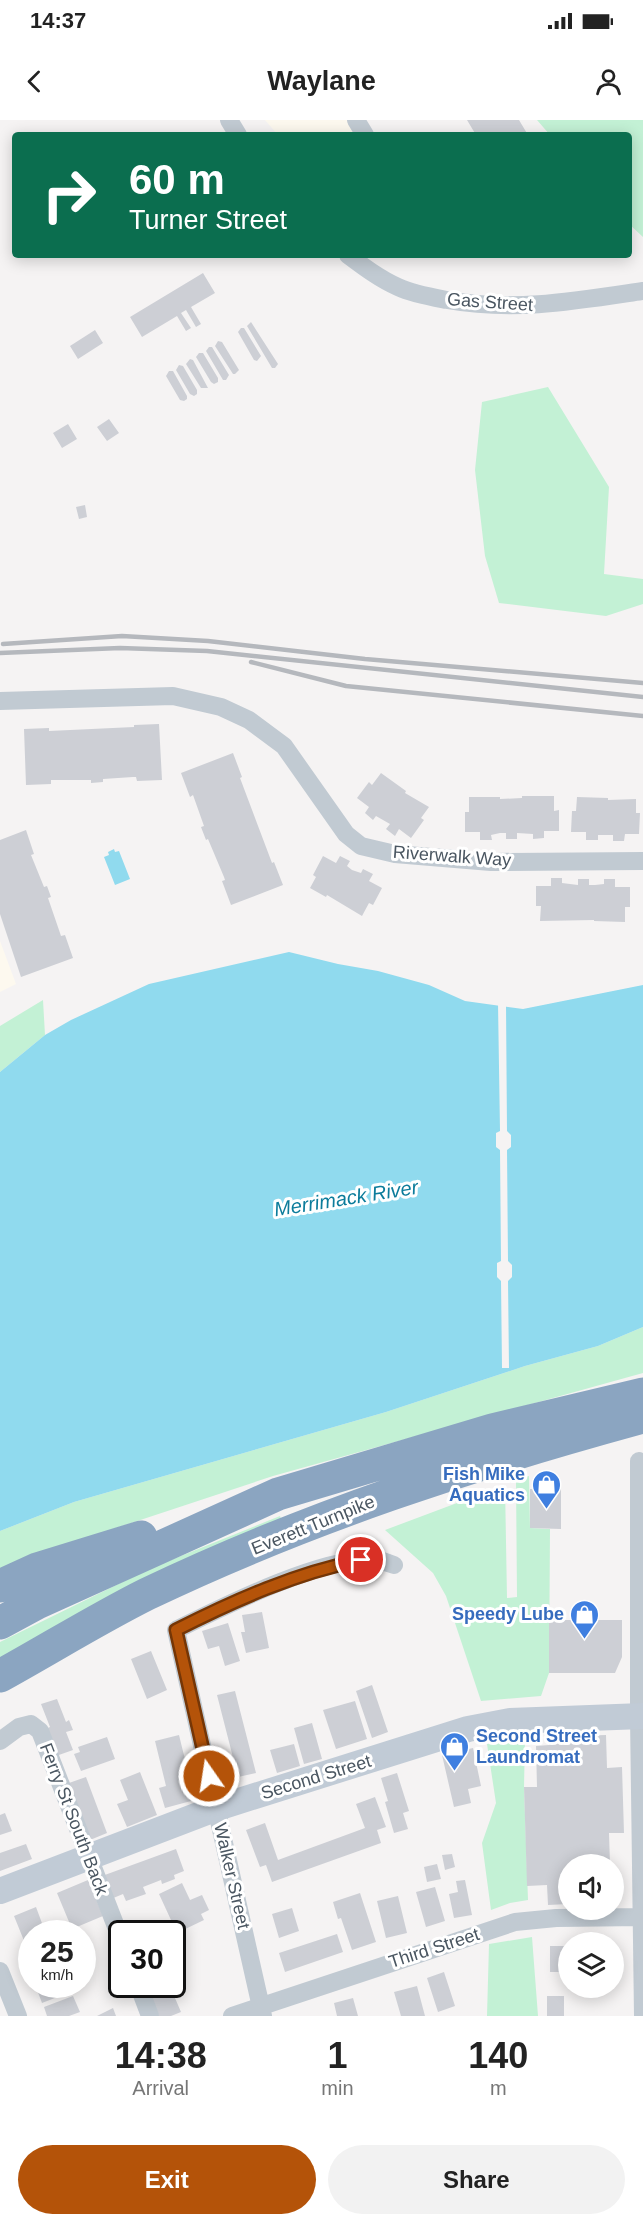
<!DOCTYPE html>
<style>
:root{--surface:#fff;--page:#f2f2f2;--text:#222;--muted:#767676;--accent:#b45309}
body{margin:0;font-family:Helvetica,sans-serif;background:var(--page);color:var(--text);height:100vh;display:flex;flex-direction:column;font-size:22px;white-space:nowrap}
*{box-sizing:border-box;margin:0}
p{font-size:20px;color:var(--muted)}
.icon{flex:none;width:33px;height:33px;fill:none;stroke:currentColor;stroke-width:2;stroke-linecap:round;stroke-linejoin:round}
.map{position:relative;height:1896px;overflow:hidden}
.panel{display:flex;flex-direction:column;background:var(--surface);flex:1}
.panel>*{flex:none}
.guide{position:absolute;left:12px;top:12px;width:620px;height:126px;border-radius:6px;box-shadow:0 3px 15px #0003;background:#0b6e4f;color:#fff;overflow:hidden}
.controls{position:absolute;left:558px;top:1734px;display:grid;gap:12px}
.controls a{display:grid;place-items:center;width:66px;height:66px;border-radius:50%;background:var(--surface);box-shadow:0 3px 15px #0003;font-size:30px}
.speed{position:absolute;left:18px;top:1800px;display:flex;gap:12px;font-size:30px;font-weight:700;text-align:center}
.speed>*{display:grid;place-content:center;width:78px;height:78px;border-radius:50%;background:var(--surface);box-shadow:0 3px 15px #0003;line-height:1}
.speed small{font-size:15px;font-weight:400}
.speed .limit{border:3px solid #111;border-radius:9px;background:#fff;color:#111}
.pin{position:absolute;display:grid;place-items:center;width:51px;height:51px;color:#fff;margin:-26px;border:3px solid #fff;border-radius:50%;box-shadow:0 2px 6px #0007}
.me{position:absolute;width:66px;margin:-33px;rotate:347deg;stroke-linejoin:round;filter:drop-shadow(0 0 4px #0008)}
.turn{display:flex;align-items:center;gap:21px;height:126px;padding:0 18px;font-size:27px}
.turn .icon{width:78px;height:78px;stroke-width:2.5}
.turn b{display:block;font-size:42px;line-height:51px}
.eta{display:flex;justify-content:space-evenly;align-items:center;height:102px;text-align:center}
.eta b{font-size:36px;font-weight:700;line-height:42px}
.cta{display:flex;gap:12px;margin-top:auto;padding:12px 18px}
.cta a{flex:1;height:69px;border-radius:36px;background:var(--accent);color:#fff;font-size:24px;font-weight:700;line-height:69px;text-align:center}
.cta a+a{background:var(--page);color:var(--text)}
.status{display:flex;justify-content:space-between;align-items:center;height:42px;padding:0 30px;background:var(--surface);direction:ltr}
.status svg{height:16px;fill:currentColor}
header{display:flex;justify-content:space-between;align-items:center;height:78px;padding:0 18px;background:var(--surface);font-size:27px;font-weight:700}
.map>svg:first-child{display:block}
.commercial{fill:#fdf9ef}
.green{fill:#c3f1d5}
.water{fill:#90daee}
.pier{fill:#f5f3f3}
.building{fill:#cdcfd5}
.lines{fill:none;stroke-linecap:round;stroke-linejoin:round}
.minor{stroke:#c1cad2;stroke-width:18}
.secondary{stroke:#c1cbd6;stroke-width:26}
.motorway{stroke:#8ba5c1;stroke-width:33}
.rail{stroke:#b5b8bd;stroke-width:4.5}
.route-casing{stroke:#753606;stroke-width:15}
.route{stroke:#b45309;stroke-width:10}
.labels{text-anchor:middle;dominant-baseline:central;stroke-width:6;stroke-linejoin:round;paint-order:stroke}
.street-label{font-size:18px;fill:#4a5661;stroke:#fff}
.shop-label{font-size:18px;font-weight:bold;fill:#366cbe;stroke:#fff;text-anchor:end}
.water-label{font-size:20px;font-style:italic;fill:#0c7c9b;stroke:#fff}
</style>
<div class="status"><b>14:37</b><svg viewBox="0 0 49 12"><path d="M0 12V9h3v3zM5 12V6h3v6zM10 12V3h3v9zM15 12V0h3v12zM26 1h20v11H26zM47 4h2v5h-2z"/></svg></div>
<header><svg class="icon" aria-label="back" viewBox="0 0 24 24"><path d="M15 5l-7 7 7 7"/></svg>Waylane<svg class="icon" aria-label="person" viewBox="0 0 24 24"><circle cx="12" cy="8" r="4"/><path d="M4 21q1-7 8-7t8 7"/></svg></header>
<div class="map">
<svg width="643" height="1896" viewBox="0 0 643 1896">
<rect width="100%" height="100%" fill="#f5f3f3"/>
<path class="commercial" d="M265 0H365L374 15H278Z
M0 821 16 864 0 872Z"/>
<path class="green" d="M537 0H643V117L629 104 628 15H550Z
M548 267 609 367 604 454 643 459V484L606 496 499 483 485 436 475 350 482 282Z
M43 880 45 915 0 952V906Z
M643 1207V1253L273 1356 86 1418 0 1454V1411L74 1382 386 1292 525 1246 598 1226Z
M529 1356 530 1408 550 1409 549 1553 541 1576 481 1581 446 1476 433 1453 385 1410 505 1365 507 1478 517 1477 516 1360Z
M280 1396 282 1401 0 1545V1522L151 1448Z
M525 1618 524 1667 528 1780 510 1783 491 1790 482 1723 496 1683 487 1624Z
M532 1817 538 1896H487L489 1824Z"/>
<path class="water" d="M114 729 115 732 119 731 130 759 115 765 104 737 109 735 108 732Z
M289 832 338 844 378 851 429 865 465 881 523 889 643 865V1207L598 1226 525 1246 386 1292 74 1382 0 1411V952L45 915 71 900 149 864Z"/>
<path class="pier" d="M498 883 506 884 507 1011 511 1015V1027L507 1030 508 1141 512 1145V1157L508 1161 509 1248H502L501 1161 497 1157V1143L501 1141 500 1030 496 1027V1013L500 1011Z"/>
<path class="building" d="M467 0H519L528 15H476Z
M203 153 215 173 191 187 201 204 196 207 186 190 181 193 191 208 186 211 177 196 142 217 130 197Z
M251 202 278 244 275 248H272L247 206Z
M241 208H244L261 236 257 241 254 240 238 212Z
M95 210 103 223 78 239 70 226Z
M218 221 222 222 239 250 235 254H233L215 226Z
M209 227H212L229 255 226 260H223L206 231Z
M199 233H203L218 258V262L214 264 211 262 196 237Z
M190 239 193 240 208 268H201L186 244Z
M179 245 183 246 197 270V274L194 276 190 274 176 250Z
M169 251H173L187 276V279L184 281 180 280 166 256Z
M109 299 119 313 107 321 97 307Z
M68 304 77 319 62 328 53 313Z
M85 385 87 397 79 399 76 387Z
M159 604 162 660 137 661 136 657H133L103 659V662L91 663V660H51V664L26 665 24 609 49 608V611L134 607V605Z
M233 633 242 657 240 658 272 743 274 742 283 765 231 785 222 761 225 760 224 757 208 719 206 720 201 707 204 706 193 675 190 677 181 653Z
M381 653 406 671 405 673 429 687 421 698 424 700 411 718 399 709 395 716 386 709 390 704 376 696 373 700 365 693 369 687 357 678 369 662 372 665Z
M522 676H554V691L559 690V711H544V718L533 719V714L517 713V719H506V713H500L491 715 492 720H480V712H465V692H469V677H500V679L522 678Z
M577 677 608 678V680L636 679V693H640L639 714H625L624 721H613V715H598V720H586V712H571L572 691H576Z
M26 710 34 734 31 735 44 767 47 766 51 777 48 778 60 813 61 816 65 815 73 838 21 857 0 794V720Z
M323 736 336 743 340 736 350 741 347 746 352 750 361 753 363 749 373 754 369 761 382 768 373 785 369 783 362 796 327 775 326 777 310 768 316 757 313 755Z
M551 758H562V763L578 765V759H589V765H595L604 764V759H615V767H630V787H625V802L594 801V800L540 801 541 786H536V766H551Z
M530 1369H561V1409L530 1408Z
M262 1492 269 1528 246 1533 241 1512H245L242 1495Z
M549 1500H622V1537L615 1553H549Z
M228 1503 240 1541 225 1546 219 1526 208 1529 202 1511Z
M151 1531 167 1570 147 1579 131 1539Z
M372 1565 388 1612 372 1618 356 1571Z
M235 1571 256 1653 238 1657 217 1575Z
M57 1579 66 1602 69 1600 73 1610 66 1612 73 1630 56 1636 46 1609 50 1607 41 1584Z
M355 1581 367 1619 336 1629 323 1590Z
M312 1603 322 1639 304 1644 294 1608Z
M179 1615 190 1660 186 1661 191 1681 165 1688 159 1668 166 1666 155 1621Z
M606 1615 607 1648 622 1647 624 1713H609L610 1744H568V1784L548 1785 547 1765 527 1766 524 1667H537L536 1626 549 1625V1617Z
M107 1617 115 1639 81 1651 74 1634 80 1632 78 1627Z
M294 1624 300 1646 277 1653 270 1630Z
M473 1628 481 1666 468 1669 471 1683 454 1687 442 1635Z
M140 1652 157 1695 127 1707 117 1684 128 1680 120 1660Z
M397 1653 409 1691 403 1693 408 1709 394 1713 385 1682 388 1681 381 1658Z
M86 1657 107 1713 90 1720 69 1663Z
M375 1677 386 1707 377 1710 381 1723 272 1762 266 1745 260 1747 246 1710 265 1703 278 1740 365 1708 356 1684Z
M5 1693 12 1711 0 1715V1695Z
M26 1724 32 1739 0 1751V1733Z
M176 1729 184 1751 174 1755 175 1759 162 1764 161 1760 143 1767 146 1774 126 1781 123 1774 111 1779 102 1756Z
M452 1734 455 1747 445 1750 442 1735Z
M437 1744 441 1759 427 1762 424 1747Z
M88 1760 103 1796 72 1809 57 1773Z
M465 1760 472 1795 454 1798 449 1774 458 1772 456 1761Z
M182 1763 190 1780 202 1775 209 1790 201 1794 204 1800 177 1813 159 1774Z
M435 1767 445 1801 426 1807 416 1772Z
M360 1773 376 1822 352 1830 341 1798 338 1799 333 1782Z
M398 1776 407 1813 386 1818 377 1781Z
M36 1787 46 1814H32L31 1838 14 1796Z
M292 1788 299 1811 279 1818 272 1794Z
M337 1814 343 1832 285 1852 279 1833Z
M550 1826H568V1852H550Z
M444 1852 455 1886 438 1892 427 1858Z
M43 1864H67L70 1872 42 1883 36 1867Z
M146 1864H169L181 1892 171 1896H159Z
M417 1866 425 1896H401L394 1872Z
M73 1876 80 1892 69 1896H47L44 1887Z
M547 1876H564V1896H547Z
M353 1878 358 1896H337L334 1883Z
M113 1888 116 1896H97Z"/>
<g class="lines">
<path class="minor" d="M229 0 238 15
M356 0 365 15
M348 135C364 147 380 159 398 167 413 174 431 177 447 180 515 192 576 181 643 171
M0 581 173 576 221 587 249 600 284 626 346 714 361 726 395 734 491 742 643 741
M639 1341V1596L643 1896
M0 1621 19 1607 31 1604 40 1611 122 1822
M0 1851 18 1896
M138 1864 150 1896
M232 1896 515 1802 556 1798 643 1797
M263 1896 176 1510C222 1487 327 1434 377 1440 383 1441 389 1443 394 1445"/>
<path class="secondary" d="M0 1771 217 1688 468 1609 510 1601 643 1596"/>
<path class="motorway" d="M0 1466 37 1449 141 1417
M0 1503 37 1483 278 1374 492 1310 643 1274
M0 1556C49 1529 97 1499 147 1474 308 1397 471 1344 643 1297"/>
<path class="rail" d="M3 524 122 516 208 521 365 539 643 563
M0 533 120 528 207 531 643 577
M251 542 346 566 643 596"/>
</g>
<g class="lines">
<defs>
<path id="route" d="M209 1656 176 1510C235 1480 296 1453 361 1440"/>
</defs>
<use href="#route" class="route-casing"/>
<use href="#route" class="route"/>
</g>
<defs>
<symbol id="shop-pin" viewBox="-11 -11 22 30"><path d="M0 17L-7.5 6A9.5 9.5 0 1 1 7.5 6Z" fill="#3f7fe0" stroke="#fff"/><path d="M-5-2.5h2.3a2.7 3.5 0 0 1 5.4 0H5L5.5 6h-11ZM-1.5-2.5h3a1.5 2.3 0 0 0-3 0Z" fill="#fff"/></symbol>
</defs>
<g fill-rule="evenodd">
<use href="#shop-pin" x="530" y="1348" width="33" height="45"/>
<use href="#shop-pin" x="568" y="1478" width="33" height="45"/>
<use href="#shop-pin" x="438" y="1610" width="33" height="45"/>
</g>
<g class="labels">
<g class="street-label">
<text transform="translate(490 182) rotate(4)">Gas Street</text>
<text transform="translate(452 736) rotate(4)">Riverwalk Way</text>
<text transform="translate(313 1405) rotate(-22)">Everett Turnpike</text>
<text transform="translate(316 1657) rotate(-17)">Second Street</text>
<text transform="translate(74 1699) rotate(69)">Ferry St South Back</text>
<text transform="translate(232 1756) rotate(77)">Walker Street</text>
<text transform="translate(434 1828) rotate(-18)">Third Street</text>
</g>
<g class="shop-label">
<text x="525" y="1354">Fish Mike<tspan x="525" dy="21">Aquatics</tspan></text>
<text x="564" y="1494">Speedy Lube</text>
<text x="476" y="1616" text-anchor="start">Second Street<tspan x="476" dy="21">Laundromat</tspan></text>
</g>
<g class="water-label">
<text transform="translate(346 1078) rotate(-9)">Merrimack River</text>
</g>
</g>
</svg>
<div class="controls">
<a><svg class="icon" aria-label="sound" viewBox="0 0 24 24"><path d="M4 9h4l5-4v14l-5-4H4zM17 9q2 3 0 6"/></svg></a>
<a><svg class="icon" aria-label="layers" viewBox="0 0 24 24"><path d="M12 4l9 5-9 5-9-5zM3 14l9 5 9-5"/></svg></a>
</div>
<div class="speed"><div>25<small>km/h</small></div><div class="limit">30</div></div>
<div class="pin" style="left:361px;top:1440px;background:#d93025"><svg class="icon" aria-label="arrive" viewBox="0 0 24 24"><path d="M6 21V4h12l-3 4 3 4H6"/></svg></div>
<svg class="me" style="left:209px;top:1656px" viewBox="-20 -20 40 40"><circle r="17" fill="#b45309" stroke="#fff" stroke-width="3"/><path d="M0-11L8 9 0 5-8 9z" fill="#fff"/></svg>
<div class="guide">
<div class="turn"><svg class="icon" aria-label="right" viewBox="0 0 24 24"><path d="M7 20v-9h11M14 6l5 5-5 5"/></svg><div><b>60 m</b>Turner Street</div></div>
</div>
</div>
<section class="panel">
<div class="eta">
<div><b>14:38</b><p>Arrival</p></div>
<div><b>1</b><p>min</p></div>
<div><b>140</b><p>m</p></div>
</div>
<div class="cta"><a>Exit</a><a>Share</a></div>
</section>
